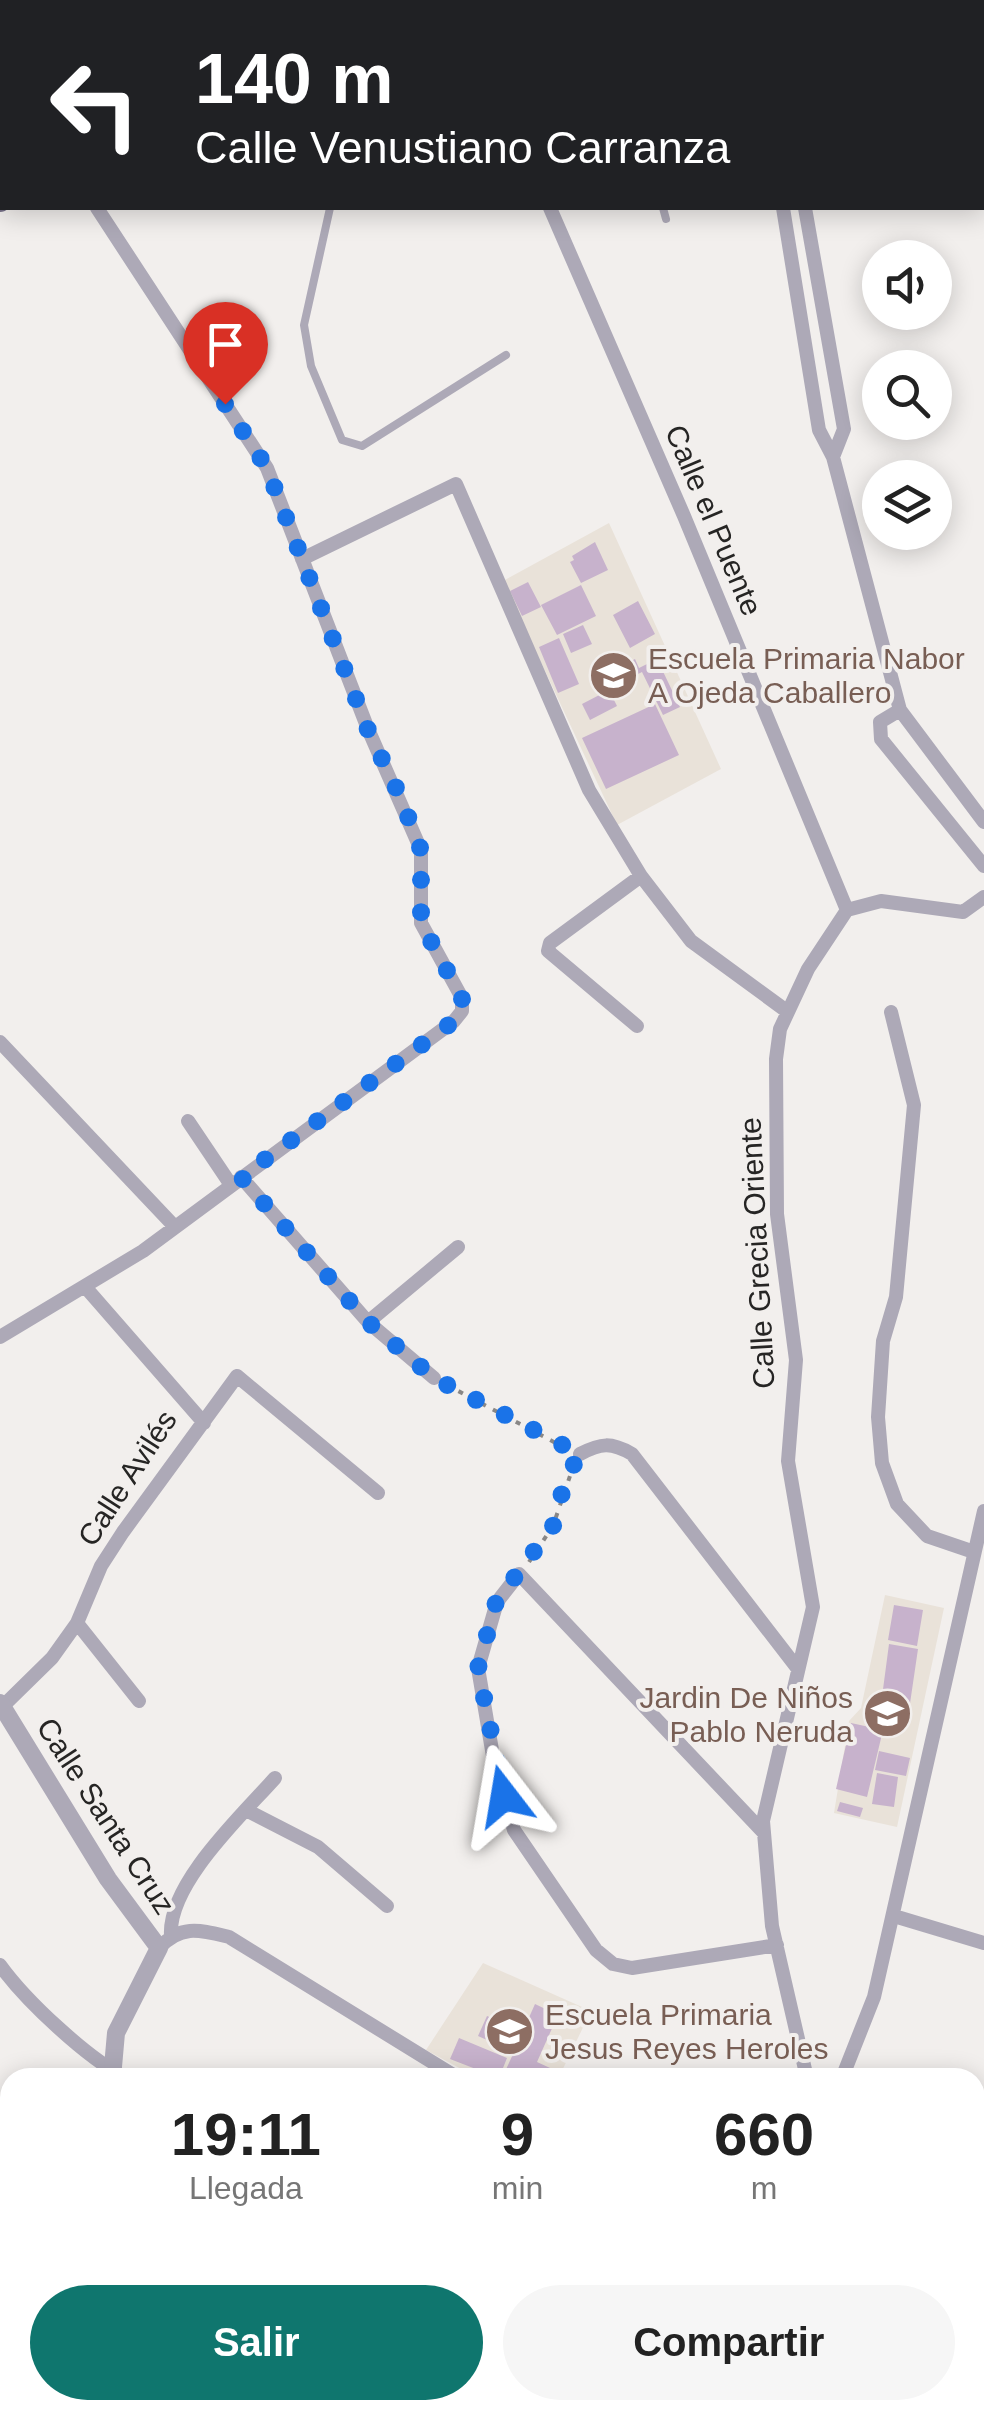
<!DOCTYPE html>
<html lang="es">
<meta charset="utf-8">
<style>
:root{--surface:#fff;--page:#f6f6f6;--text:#222;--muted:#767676;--accent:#0f766e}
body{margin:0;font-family:Helvetica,sans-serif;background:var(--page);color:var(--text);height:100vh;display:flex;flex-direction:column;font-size:38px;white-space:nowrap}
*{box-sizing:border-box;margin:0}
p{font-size:32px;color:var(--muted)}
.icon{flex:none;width:55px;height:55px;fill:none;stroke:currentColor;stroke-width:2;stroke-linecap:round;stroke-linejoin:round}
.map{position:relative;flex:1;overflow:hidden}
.drawer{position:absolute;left:0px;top:2068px;width:985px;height:352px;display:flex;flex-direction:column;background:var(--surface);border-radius:30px 30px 0 0;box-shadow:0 5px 25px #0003}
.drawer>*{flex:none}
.top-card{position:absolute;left:0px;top:0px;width:985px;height:210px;box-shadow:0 5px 25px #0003;background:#202124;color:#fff;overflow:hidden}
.fabs{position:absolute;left:862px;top:240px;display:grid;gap:20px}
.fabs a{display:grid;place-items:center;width:90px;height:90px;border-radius:50%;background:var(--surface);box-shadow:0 5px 25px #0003;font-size:50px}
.pin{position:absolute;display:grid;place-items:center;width:85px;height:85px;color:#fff;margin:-102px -42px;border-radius:50% 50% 50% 0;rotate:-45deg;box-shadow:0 0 10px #0007}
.pin .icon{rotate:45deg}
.me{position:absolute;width:110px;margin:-55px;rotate:346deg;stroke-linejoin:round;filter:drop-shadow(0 0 8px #0008)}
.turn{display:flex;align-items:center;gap:35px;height:210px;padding:0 30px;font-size:45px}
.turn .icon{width:130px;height:130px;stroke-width:2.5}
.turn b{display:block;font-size:70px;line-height:85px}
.eta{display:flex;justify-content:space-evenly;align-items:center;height:170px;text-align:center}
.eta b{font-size:60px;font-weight:700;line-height:70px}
.primary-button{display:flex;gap:20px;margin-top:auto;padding:20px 30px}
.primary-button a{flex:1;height:115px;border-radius:60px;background:var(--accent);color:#fff;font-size:40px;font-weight:700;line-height:115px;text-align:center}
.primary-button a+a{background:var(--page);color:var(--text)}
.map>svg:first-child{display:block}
.built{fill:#e9e2d9}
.building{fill:#c7b2cc}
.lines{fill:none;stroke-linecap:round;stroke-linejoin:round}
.path{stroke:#898786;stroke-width:4;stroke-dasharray:5 8;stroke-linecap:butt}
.service{stroke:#ada9b7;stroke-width:8}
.minor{stroke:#ada9b7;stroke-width:14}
.tertiary{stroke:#ada9b7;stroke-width:18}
.primary{stroke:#756f87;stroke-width:22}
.motorway{stroke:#615a75;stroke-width:25}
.route{stroke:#1a73e8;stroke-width:18;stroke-dasharray:0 32.4}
.labels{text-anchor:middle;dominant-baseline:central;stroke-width:8;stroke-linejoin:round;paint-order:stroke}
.street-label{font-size:30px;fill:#262524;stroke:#f2efed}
.education-label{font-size:30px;fill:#785e54;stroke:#f2efed;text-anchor:start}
</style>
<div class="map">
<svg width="984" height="2419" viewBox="0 0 984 2419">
<rect width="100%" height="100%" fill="#f2efed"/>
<path class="built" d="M609 523 721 769 617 825 503 581Z
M885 1595 944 1608 897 1827 834 1813 849 1721 861 1708Z
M483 1963 591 2011 559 2077H476L426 2050Z"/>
<path class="building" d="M595 542 608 570 581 583 570 562 574 560 572 556Z
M528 582 541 607 522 616 510 591Z
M581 585 596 616 557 635 541 605Z
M638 601 655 634 630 648 613 615Z
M583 625 592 644 571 653 563 634Z
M559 638 579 684 558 693 539 647Z
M635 659 639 668 657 659 680 707 663 715 642 672 628 679 621 666Z
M609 690 617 706 590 720 582 704Z
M655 704 679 755 606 789 582 738Z
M894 1605 923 1610 917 1646 888 1640Z
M889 1644 918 1649 908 1717 880 1712Z
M851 1723 883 1730 867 1797 836 1789Z
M879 1751 910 1758 906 1776 875 1770Z
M877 1773 898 1777 894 1807 872 1804Z
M840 1802 863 1808 860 1817 837 1811Z
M535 2004 558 2015 537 2062 561 2073 559 2078H502L514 2052 478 2036 487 2016 523 2031Z
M459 2038 507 2058 499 2078 450 2059Z"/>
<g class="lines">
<path class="path" d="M447 1385 567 1449
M529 1562 553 1526 573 1467"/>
<path class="service" d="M163 0 165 2
M511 0 515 2
M88 2 92 0
M330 208 304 325 311 366 342 440 362 446 506 355
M663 208 666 219"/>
<path class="minor" d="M459 0 460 2
M746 0 747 2
M550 208 684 516 847 910
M783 208 819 430 833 457 900 710 984 822
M805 208 844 429 833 457
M302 559 456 484 589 790 641 876 691 941 788 1012
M900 710 880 722 881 739 984 866
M847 910 881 901 963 912 984 897
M891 1012 914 1105 896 1297 883 1341 878 1417 882 1463 897 1504 927 1536 974 1552
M637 1026 548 951 550 943 641 876
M0 1042 175 1227
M188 1121 231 1185
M241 1177 368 1322 434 1378
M87 1289 204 1423
M368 1322 458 1247
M0 1337 143 1251 454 1021 462 1011V998L421 923V850L368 729 267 468 97 208
M580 1454C601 1443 611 1442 632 1454L798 1669
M77 1623 139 1701
M2 1707 52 1658 77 1623 101 1566 123 1532 237 1376 378 1493
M246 1810 318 1847 387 1906
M764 1833 519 1574 497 1602 478 1668 494 1762 514 1830 596 1950 613 1964 632 1968 777 1945
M894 1916 984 1943
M171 1935C168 1884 242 1815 275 1778
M159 1948C181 1924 200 1930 229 1937L458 2078
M0 1965C26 2001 87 2058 126 2078
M807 2078 772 1926 763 1821 813 1607 788 1461 796 1360 777 1214 776 1059 780 1029 808 969 847 910
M842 2078 874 1997 984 1511
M0 2152 10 2145
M975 2274 984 2279
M0 2319 10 2333
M975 2399 984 2403
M64 2410 70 2419
M499 2410 500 2419
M604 2419 628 2410"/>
<path class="tertiary" d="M0 1703 108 1879 159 1948 116 2033 112 2078
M349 2410 363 2419"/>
<path class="primary" d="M282 2 287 0
M352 2 359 0
M0 166 2 165
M0 201 2 199"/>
<path class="motorway" d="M868 0 870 2
M913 0 916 2
M982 23 984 24
M982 66 984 67"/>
</g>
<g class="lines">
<path class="route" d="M225 404 267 468 368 730 400 796 421 850V923L462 998V1011L454 1021 241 1177 368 1322 434 1378 580 1454 566 1478 553 1526 496 1602 478 1668 504 1796"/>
</g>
<defs>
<symbol id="school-disc" viewBox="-11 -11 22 22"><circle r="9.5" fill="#8d6e63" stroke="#f2efed"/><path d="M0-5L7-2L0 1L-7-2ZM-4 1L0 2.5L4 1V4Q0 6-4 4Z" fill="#fff"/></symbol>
</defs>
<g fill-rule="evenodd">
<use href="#school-disc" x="586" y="648" width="55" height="55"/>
<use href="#school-disc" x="860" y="1686" width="55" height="55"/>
<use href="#school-disc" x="482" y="2004" width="55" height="55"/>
</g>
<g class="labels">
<g class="street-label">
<text transform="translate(714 520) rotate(67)">Calle el Puente</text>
<text transform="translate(757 1253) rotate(-93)">Calle Grecia Oriente</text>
<text transform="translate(127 1478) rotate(-57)">Calle Avilés</text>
<text transform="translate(106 1816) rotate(57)">Calle Santa Cruz</text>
</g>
<g class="education-label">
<text x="648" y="658">Escuela Primaria Nabor<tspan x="648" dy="34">A Ojeda Caballero</tspan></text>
<text x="853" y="1697" text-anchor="end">Jardin De Niños<tspan x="853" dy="34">Pablo Neruda</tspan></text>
<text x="545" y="2014">Escuela Primaria<tspan x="545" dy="34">Jesus Reyes Heroles</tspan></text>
</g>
</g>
</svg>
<div class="fabs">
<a><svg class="icon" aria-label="sound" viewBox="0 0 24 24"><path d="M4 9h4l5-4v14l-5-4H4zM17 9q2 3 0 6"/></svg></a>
<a><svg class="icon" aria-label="search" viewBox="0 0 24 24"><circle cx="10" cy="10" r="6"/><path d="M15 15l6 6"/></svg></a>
<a><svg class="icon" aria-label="layers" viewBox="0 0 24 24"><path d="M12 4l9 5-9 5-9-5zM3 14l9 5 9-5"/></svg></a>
</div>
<div class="pin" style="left:225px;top:404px;background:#d93025"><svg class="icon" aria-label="arrive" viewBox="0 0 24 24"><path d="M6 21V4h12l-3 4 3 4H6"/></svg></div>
<svg class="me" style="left:504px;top:1796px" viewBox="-20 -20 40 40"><path d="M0-17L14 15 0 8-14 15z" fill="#1a73e8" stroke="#fff" stroke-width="4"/></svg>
<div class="top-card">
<div class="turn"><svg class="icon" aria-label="left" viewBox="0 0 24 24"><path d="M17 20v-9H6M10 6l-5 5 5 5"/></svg><div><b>140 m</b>Calle Venustiano Carranza</div></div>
</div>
<section class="drawer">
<div class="eta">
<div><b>19:11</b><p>Llegada</p></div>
<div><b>9</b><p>min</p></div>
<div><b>660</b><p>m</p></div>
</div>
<div class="primary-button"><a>Salir</a><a>Compartir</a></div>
</section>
</div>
